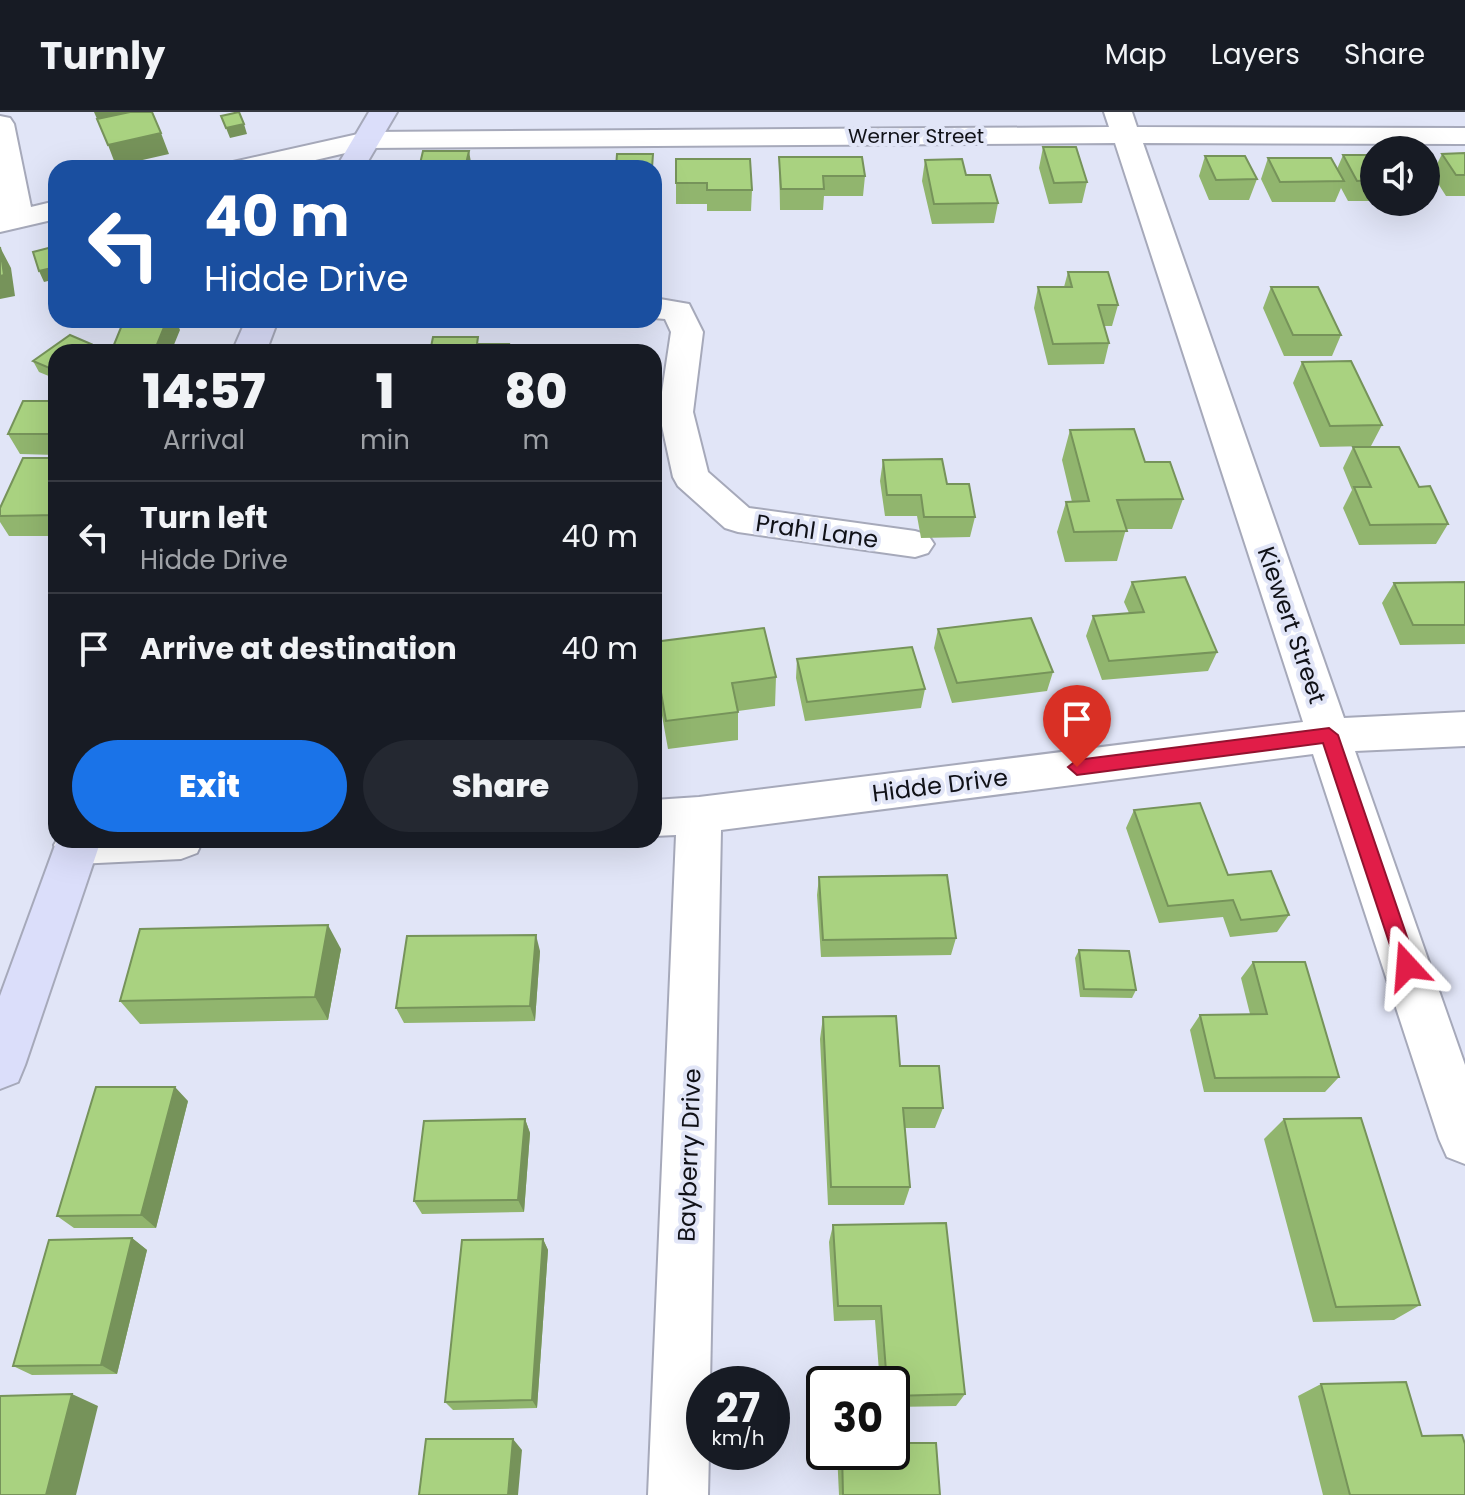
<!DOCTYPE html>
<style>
:root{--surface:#171b24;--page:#242831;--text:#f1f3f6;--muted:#9ea1a6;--line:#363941;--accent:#1a73e8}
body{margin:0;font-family:Poppins,sans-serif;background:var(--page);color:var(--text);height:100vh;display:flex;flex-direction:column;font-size:30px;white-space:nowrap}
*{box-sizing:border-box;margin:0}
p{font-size:26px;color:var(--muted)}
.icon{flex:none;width:44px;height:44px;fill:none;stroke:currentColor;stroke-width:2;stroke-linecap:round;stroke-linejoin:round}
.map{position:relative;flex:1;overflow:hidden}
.sheet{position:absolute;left:48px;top:232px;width:614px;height:504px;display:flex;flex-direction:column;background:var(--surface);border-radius:24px;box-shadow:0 8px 32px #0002}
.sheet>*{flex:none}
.top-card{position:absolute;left:48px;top:48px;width:614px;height:168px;border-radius:24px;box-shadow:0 8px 32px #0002;background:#1a4fa0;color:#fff;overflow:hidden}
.fabs{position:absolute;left:1360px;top:24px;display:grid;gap:16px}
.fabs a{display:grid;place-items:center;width:80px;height:80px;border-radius:50%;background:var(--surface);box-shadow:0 8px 32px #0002;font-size:40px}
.speed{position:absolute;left:686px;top:1254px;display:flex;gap:16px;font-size:40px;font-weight:700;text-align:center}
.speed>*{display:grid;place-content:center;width:104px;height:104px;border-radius:50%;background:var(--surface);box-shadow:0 8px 32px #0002;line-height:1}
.speed small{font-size:20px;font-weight:400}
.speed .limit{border:4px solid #111;border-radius:12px;background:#fff;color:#111}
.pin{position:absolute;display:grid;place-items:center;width:68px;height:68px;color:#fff;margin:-82px -34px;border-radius:50% 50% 50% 0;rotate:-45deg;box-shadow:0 0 8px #0007}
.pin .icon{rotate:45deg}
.me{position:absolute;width:88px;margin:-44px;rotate:341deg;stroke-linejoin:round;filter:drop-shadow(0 0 6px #0008)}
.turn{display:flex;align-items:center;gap:28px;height:168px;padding:0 24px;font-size:36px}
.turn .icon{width:104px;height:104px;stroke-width:2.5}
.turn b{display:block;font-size:56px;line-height:68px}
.eta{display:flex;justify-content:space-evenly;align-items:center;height:136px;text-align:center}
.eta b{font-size:48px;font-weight:800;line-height:56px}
.cta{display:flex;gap:16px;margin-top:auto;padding:16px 24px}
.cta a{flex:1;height:92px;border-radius:48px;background:var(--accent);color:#fff;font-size:32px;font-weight:800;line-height:92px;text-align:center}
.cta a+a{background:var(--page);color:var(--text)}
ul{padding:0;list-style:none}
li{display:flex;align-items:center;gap:24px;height:112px;padding:0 24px;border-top:2px solid var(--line)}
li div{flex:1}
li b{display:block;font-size:30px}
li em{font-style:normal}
header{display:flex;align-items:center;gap:48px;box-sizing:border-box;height:112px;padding:0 40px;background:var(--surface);border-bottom:2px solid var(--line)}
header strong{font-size:38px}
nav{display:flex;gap:44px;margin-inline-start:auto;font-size:28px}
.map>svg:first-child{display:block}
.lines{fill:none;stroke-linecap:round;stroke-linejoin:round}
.street-casing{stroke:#a6a9ba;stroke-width:4}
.secondary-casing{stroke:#a6a9ba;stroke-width:4}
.street{fill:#fff;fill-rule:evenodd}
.secondary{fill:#dbdefa;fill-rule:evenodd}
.wall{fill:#91b56e}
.shaded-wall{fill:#76935a}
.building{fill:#a9d280;stroke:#76935a;stroke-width:2}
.route{fill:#e11d48;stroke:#92132f;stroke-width:2}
.labels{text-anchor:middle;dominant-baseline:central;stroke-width:8;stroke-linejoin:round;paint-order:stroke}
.far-street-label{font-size:20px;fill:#101117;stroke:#e1e5f7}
.street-label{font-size:24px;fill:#101117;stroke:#e1e5f7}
</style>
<header>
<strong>Turnly</strong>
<nav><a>Map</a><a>Layers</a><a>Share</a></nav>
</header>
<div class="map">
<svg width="1465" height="1383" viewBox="0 0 1465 1383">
<rect width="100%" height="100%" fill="#e1e5f7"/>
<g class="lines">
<defs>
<path id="street" d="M1104 0H1132L1137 15 1465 16V32L1143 31 1344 606 1465 600V634L1355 639 1465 953V1052L1447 1045 1439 1027 1313 642 721 718 710 1272H704V1340H709L708 1383H648L676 723 654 724V688L699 685 1303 610 1115 31 367 36 281 56H229L233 50 367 20 1109 15Z
M0 4 10 6 14 12 31 95 56 89V107L0 120Z
M654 186 689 192 703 220 693 300 708 360 749 396 915 419 928 423 934 432 928 441 915 445 738 420 725 416 678 374 673 365 659 300 671 220 665 207 654 206Z
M57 728H203L197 741 181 747 77 752 61 746 54 733Z"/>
<path id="secondary" d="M369 0H397L364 56H336Z
M246 208H278L266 240H232Z
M57 728H101L25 953 18 970 0 977V884Z"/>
</defs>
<use href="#street" class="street-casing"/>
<use href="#secondary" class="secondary-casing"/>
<use href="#street" class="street"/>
<use href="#secondary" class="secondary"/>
</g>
<path class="wall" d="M1043 35 1087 70 1082 91 1049 92 1039 56Z
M1465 41V84H1446L1432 62 1442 42Z
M1343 43H1374V89H1348L1341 76 1335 90H1272L1261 67 1268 46 1337 57Z
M1205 44 1257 67 1249 88H1209L1199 64Z
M779 45 865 64 863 84H824L823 98H780Z
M676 47 752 78 751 99H707V92H676Z
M925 48 966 63 998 91 994 111 932 112 922 69Z
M1068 160 1118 193 1112 214H1104L1109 231 1104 252 1048 253 1034 196 1038 175H1064Z
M1271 175 1341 223 1332 244H1284L1263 196Z
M56 240V267L39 260 33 249Z
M1302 250 1382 313 1371 334 1320 335 1293 271Z
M56 274V343L20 342 8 322 49 289Z
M1070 318 1145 350 1183 387 1172 417H1126L1117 449 1065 450 1057 420 1066 390H1072L1062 348Z
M1353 335 1419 375 1448 412 1436 432 1359 433 1343 396 1352 378 1343 356Z
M56 346V424H9L0 410V396Z
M883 348 947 372 975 405 970 425 921 426 917 404H885L880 369Z
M1132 470 1217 540 1208 559 1102 568 1086 524 1093 504 1129 501 1124 490Z
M1465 470V532L1400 533 1382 491 1394 471Z
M938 517 1053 560 1047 579 952 591 934 536Z
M654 530 776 565 775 594 738 599V628L668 637 654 559Z
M797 547 925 577 921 596 805 609 796 566Z
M1134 698 1228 763 1289 803 1277 820 1230 825 1223 805 1159 811 1126 716Z
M819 765 956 826 951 843 821 845 817 783Z
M341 837 328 908 140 912 120 889Z
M1079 838 1136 878 1132 886 1080 885 1075 846Z
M540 839 535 909 404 911 396 896Z
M1253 850 1339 965 1325 980H1204L1190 918 1200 903 1250 902 1241 866Z
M823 905 900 954 943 996 935 1016H905L910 1075 904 1093H828L820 927Z
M188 989 156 1116H74L57 1104Z
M525 1007 530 1021 524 1100 422 1102 414 1089Z
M1284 1007 1420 1193 1394 1208 1313 1210 1264 1027Z
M833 1113 965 1282 956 1294 892 1295V1272H880L875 1208 834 1209 829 1130Z
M132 1126 147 1138 117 1262 32 1263 13 1254Z
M543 1127 548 1138 537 1296 453 1298 445 1290Z
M1321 1272 1422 1324 1465 1383H1323L1298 1284Z
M837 1340H892L940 1383H839Z"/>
<path class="shaded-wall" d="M94 0H142L101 16Z
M244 12 247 22 230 26 226 16Z
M161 21 169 42 116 54 108 33Z
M469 39 472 56H465Z
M0 135 11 156 15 184 0 187Z
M56 155V167L44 170 39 159Z
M167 208H176L180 218 171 240H154Z
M91 232 94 240H79Z
M328 813 341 837 328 908 315 885Z
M536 823 540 839 535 909 530 894Z
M175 975 188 989 156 1116 141 1103Z
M525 1007 530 1021 524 1100 518 1088Z
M132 1126 147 1138 117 1262 101 1253Z
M543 1127 548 1138 537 1296 532 1288Z
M72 1282 98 1294 76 1383H46Z
M513 1327 522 1338 518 1383H508Z"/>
<path class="building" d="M130 0H152L161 21 108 33 97 7Z
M239 0 244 12 226 16 221 4Z
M1043 35H1076L1087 70 1054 71Z
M423 39H469L465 56H419Z
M1465 41V63H1456L1442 42Z
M617 42H653L652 56H616Z
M1343 43H1374V68L1357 69Z
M1205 44H1245L1257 67 1216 68Z
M779 45H862L865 64H823L824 77H781Z
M1268 46H1331L1344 69 1280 70Z
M676 47H750L752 78H707V71H676Z
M962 47 966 63H990L998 91 934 92 925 48Z
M56 134V155L39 159 33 140Z
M0 135 4 163 0 164Z
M1068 160H1108L1118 193H1098L1109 231 1053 232 1038 175H1072Z
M1271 175H1318L1341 223H1293Z
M124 208H167L154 240H111Z
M70 223 91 232 79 240H56V257L54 258 33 249Z
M433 225H478L477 232H509L507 240H430Z
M1351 249 1382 313 1330 314 1302 250Z
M56 274V322H8L23 289H49Z
M1134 317 1145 350H1170L1183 387 1117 388 1127 419 1074 420 1066 390 1089 389 1070 318Z
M1353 335H1399L1419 375 1430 374 1448 412 1370 413 1354 375H1371Z
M23 346H56V403L0 404V396Z
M942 347 947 372H969L975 405H924L921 383H887L883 348Z
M1185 465 1217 540 1109 549 1093 504 1144 500 1132 470Z
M1465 470V513H1413L1394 471Z
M1031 506 1053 560 957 571 938 517Z
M764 516 776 565 732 571 738 600 666 609 654 540V530Z
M912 535 925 577 807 590 797 547Z
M1200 691 1228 763 1271 759 1289 803 1241 808 1233 788 1168 794 1134 698Z
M947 763 956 826 823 828 819 765Z
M328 813 315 885 120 889 140 817Z
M536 823 530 894 396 896 407 824Z
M1079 838 1129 839 1136 878 1084 877Z
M1253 850H1305L1339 965 1215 966 1200 903 1267 902Z
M896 904 900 954H939L943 996H903L910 1075H831L823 905Z
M96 975H175L141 1103 57 1104Z
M1361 1006 1420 1193 1336 1195 1284 1007Z
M525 1007 518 1088 414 1089 424 1009Z
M946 1111 965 1282 892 1284V1272H887L881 1194H838L833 1113Z
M132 1126 101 1253 13 1254 49 1128Z
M543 1127 532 1288 445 1290 462 1128Z
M1406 1270 1422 1324 1462 1323 1465 1332V1383H1350L1321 1272Z
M72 1282 46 1383H0V1284Z
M426 1327H513L508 1383H419Z
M892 1331H936L940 1383H843L842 1340H892Z"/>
<path class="route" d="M1329 616 1338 623 1417 854 1414 860 1407 863 1400 860 1397 854 1323 631 1077 663 1068 655 1077 648Z"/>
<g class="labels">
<g class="far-street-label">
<text x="916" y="24">Werner Street</text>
</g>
<g class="street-label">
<text transform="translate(817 419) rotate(8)">Prahl Lane</text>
<text transform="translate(1292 513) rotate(71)">Kiewert Street</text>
<text transform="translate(940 673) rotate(-7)">Hidde Drive</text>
<text transform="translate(689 1043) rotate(-88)">Bayberry Drive</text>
</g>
</g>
</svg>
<div class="fabs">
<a><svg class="icon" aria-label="sound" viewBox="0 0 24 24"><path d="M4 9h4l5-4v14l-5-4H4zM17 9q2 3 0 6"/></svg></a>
</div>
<div class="speed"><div>27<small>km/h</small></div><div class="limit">30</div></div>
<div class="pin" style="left:1077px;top:655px;background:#d93025"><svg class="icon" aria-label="arrive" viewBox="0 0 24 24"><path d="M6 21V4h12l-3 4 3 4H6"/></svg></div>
<svg class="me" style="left:1407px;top:854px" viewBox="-20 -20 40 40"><path d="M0-17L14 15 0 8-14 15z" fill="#e11d48" stroke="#fff" stroke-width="4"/></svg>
<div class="top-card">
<div class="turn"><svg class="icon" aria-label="left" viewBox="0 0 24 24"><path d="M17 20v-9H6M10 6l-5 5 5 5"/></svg><div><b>40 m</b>Hidde Drive</div></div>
</div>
<section class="sheet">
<div class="eta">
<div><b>14:57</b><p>Arrival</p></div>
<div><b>1</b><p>min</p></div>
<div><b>80</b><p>m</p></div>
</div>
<ul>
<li><svg class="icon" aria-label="left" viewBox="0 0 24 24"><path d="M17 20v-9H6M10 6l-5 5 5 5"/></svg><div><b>Turn left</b><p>Hidde Drive</p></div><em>40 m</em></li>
<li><svg class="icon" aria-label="arrive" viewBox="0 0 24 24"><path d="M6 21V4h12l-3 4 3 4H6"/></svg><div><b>Arrive at destination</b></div><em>40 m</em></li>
</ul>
<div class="cta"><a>Exit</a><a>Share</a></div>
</section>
</div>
